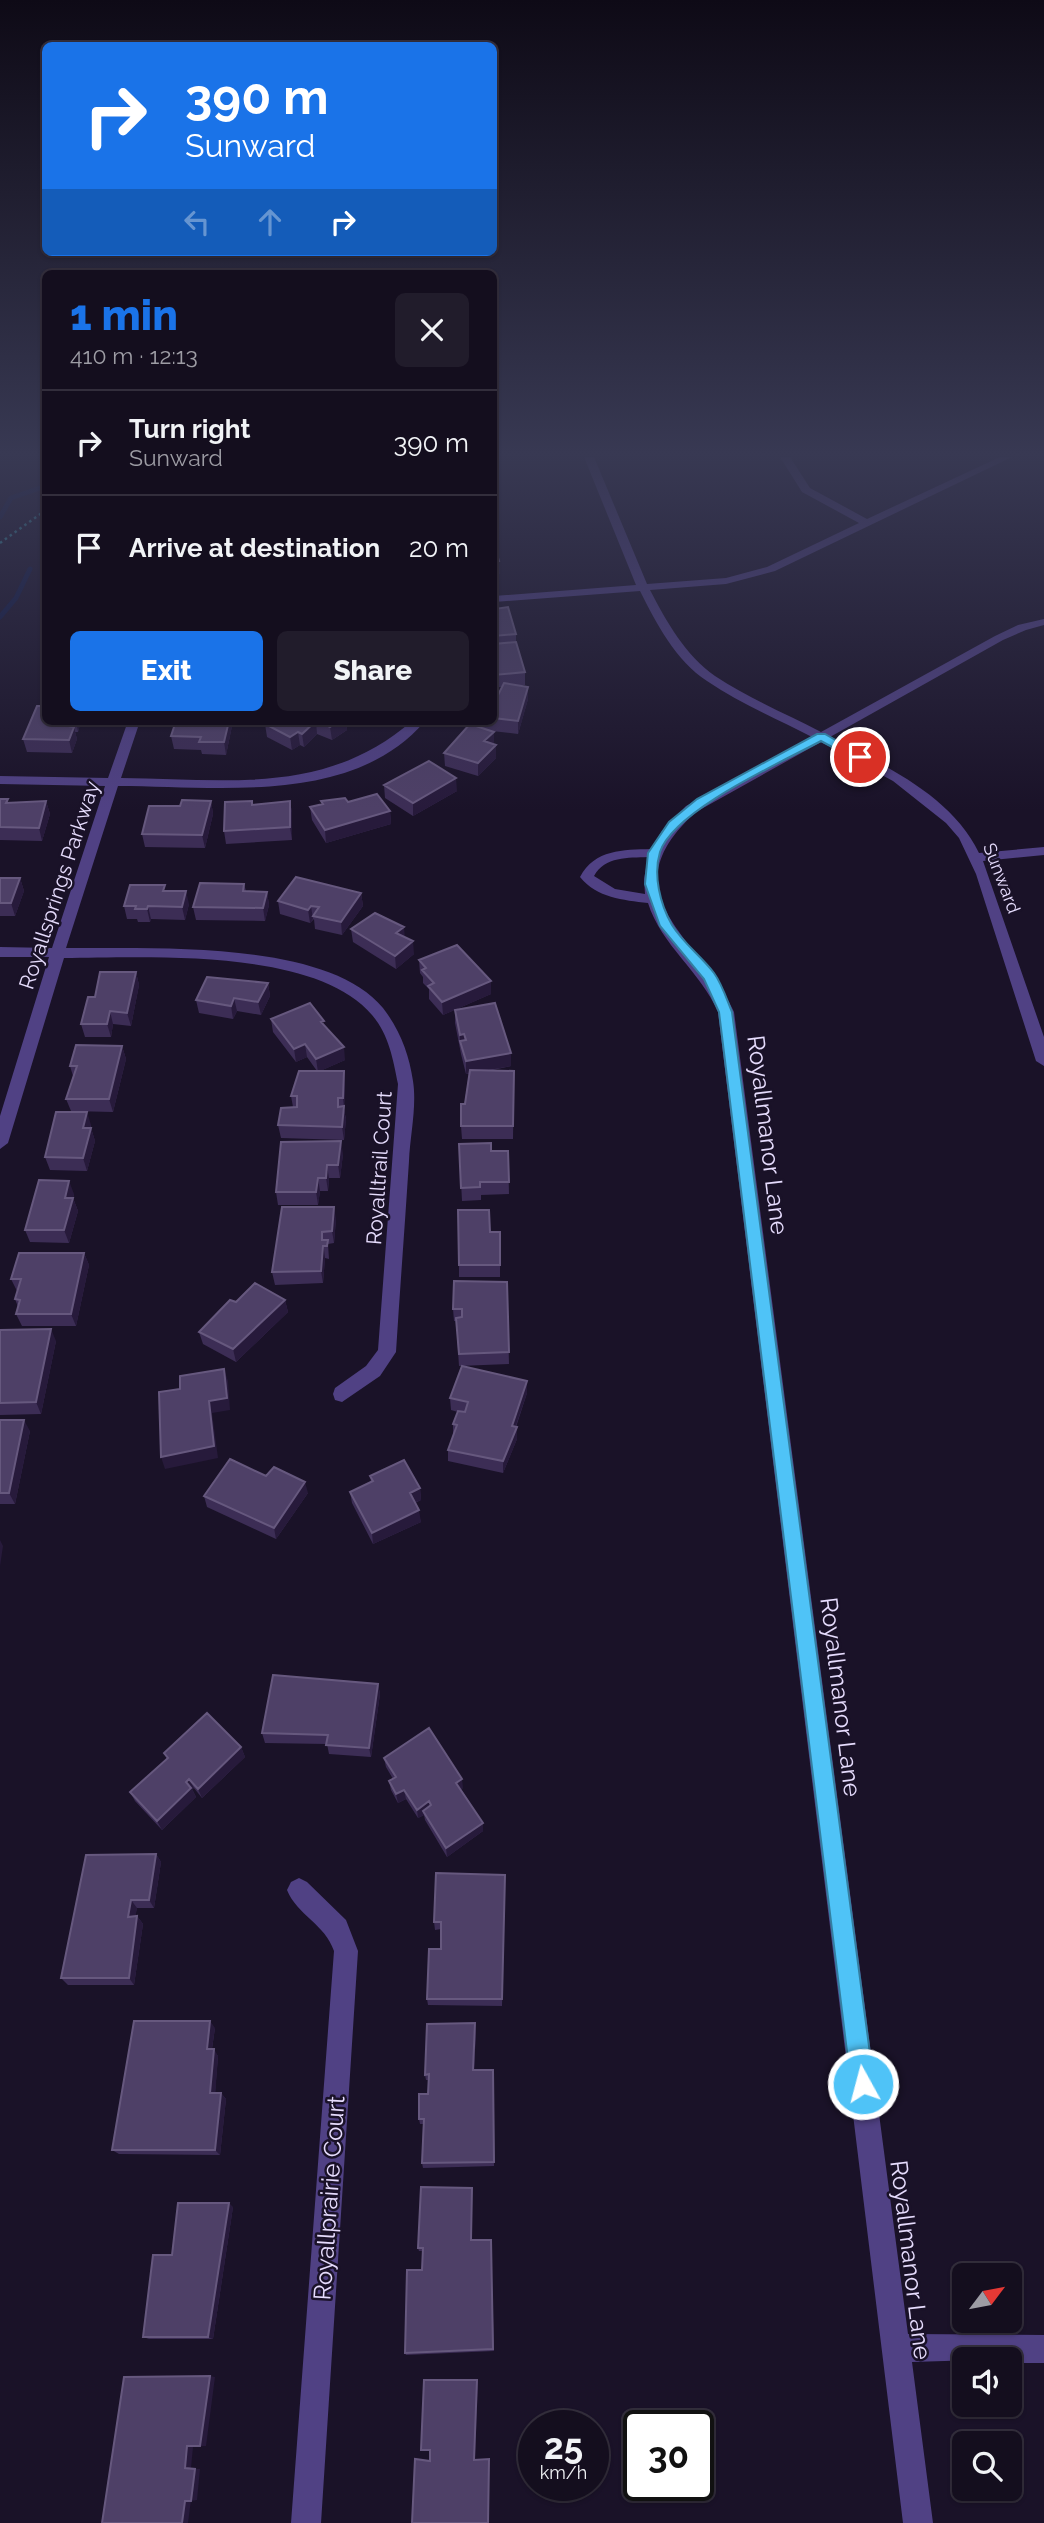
<!DOCTYPE html>
<meta charset="utf-8">
<style>
:root{--surface:#140e1e;--page:#211c2b;--text:#f1f3f6;--muted:#9d9ca4;--line:#332e3c;--accent:#1a73e8}
body{margin:0;font-family:Raleway,sans-serif;background:var(--page);color:var(--text);height:100vh;display:flex;flex-direction:column;font-size:26px;white-space:nowrap}
*{box-sizing:border-box;margin:0}
p{font-size:23px;color:var(--muted)}
.icon{flex:none;width:38px;height:38px;fill:none;stroke:currentColor;stroke-width:2;stroke-linecap:round;stroke-linejoin:round}
.map{position:relative;flex:1;overflow:hidden}
.drawer{position:absolute;left:42px;top:270px;width:455px;height:455px;display:flex;flex-direction:column;background:var(--surface);border-radius:10px;box-shadow:0 2px 5px #0004,0 0 0 2px var(--line)}
.drawer>*{flex:none}
.hud{position:absolute;left:42px;top:42px;width:455px;height:214px;border-radius:10px;box-shadow:0 2px 5px #0004,0 0 0 2px var(--line);background:#1a73e8;color:#fff;overflow:hidden}
.needle{width:46px;rotate:58deg}
.tools{position:absolute;left:952px;top:2263px;display:grid;gap:14px}
.tools a{display:grid;place-items:center;width:70px;height:70px;border-radius:10px;background:var(--surface);box-shadow:0 2px 5px #0004,0 0 0 2px var(--line);font-size:35px}
.speed{position:absolute;left:518px;top:2410px;display:flex;gap:14px;font-size:35px;font-weight:700;text-align:center}
.speed>*{display:grid;place-content:center;width:91px;height:91px;border-radius:50%;background:var(--surface);box-shadow:0 2px 5px #0004,0 0 0 2px var(--line);line-height:1}
.speed small{font-size:18px;font-weight:400}
.speed .limit{border:4px solid #111;border-radius:10px;background:#fff;color:#111}
.pin{position:absolute;display:grid;place-items:center;width:60px;height:60px;color:#fff;margin:-30px;border:4px solid #fff;border-radius:50%;box-shadow:0 2px 7px #0007}
.me{position:absolute;width:77px;margin:-38px;rotate:353deg;stroke-linejoin:round;filter:drop-shadow(0 0 5px #0008)}
.turn{display:flex;align-items:center;gap:24px;height:147px;padding:0 28px;font-size:32px}
.turn .icon{width:91px;height:91px;stroke-width:2.5}
.turn b{display:block;font-size:49px;line-height:60px}
.lanes{display:flex;align-items:center;height:66px;padding:0 28px;background:#0003;justify-content:center;gap:35px;direction:ltr}
.lanes .off{opacity:.35}
.round{display:grid;place-items:center;flex:none;width:74px;height:74px;border-radius:10px;background:var(--page)}
.headline{display:flex;align-items:center;justify-content:space-between;height:119px;padding:0 28px}
h1{font-size:42px;font-weight:800;line-height:52px;color:var(--accent)}
.action{display:flex;gap:14px;margin-top:auto;padding:14px 28px}
.action a{flex:1;height:80px;border-radius:10px;background:var(--accent);color:#fff;font-size:28px;font-weight:800;line-height:80px;text-align:center}
.action a+a{background:var(--page);color:var(--text)}
ul{padding:0;list-style:none}
li{display:flex;align-items:center;gap:21px;height:105px;padding:0 28px;border-top:2px solid var(--line)}
li div{flex:1}
li b{display:block;font-size:26px}
li em{font-style:normal}
.map>svg:first-child{display:block}
.lines{fill:none;stroke-linecap:round;stroke-linejoin:round}
.stream{stroke:#0f1845;stroke-width:5}
.path{stroke:#39a4b3;stroke-width:2.5;stroke-dasharray:2.5 3.5;stroke-linecap:butt}
.street{fill:#504184;fill-rule:evenodd}
.wall{fill:#3c2d55}
.shaded-wall{fill:#271a3b}
.building{fill:#4e4067;stroke:#66587e;stroke-width:2}
.route{fill:#4fc3f7;stroke:#337fa1;stroke-width:2}
.labels{text-anchor:middle;dominant-baseline:central;stroke-width:5;stroke-linejoin:round;paint-order:stroke}
.far-street-label{font-size:18px;fill:#e6dcfd;stroke:#1a1228}
.street-label{font-size:21px;fill:#e6dcfd;stroke:#1a1228}
.near-street-label{font-size:24px;fill:#e6dcfd;stroke:#1a1228}
</style>
<div class="map">
<svg width="1044" height="2523" viewBox="0 0 1044 2523">
<rect width="100%" height="100%" fill="#1a1228"/>
<g class="lines">
<path class="stream" d="M0 517 11 498 46 486
M0 617 16 598 30 569"/>
<path class="path" d="M0 543 46 510"/>
<path class="street" d="M584 457H594L647 584 726 578 767 567 859 523 802 492 780 457H790L810 488 867 519 1000 457H1012L775 571 726 584 650 590C666 621 686 656 715 676 748 698 786 714 821 732L995 636 1018 625 1044 619V625L1026 630 1003 640 830 737C885 766 951 795 979 853L1044 847V855L983 861 1044 1037V1066L1036 1061 976 874 959 838 946 823 893 781 821 742 696 812C604 895 701 937 734 1012L908 2334 1044 2335V2363H1010V2359L912 2362 933 2523H903L718 1012C701 972 661 945 648 903 623 900 597 898 580 877 595 849 623 850 651 849L662 831 686 806 812 737C777 719 739 703 707 681 676 661 656 623 640 591L494 602V596L636 585ZM648 857 644 879 645 894 615 889 594 876C605 856 628 858 648 857Z
M128 721H140L121 778C226 779 326 796 412 721H425C353 806 217 786 118 786L66 948C149 949 327 939 383 1008 400 1030 409 1054 413 1081 417 1106 410 1136 409 1161 405 1224 400 1288 396 1352L380 1376 342 1402 335 1400 333 1394 335 1388 366 1366 378 1350 398 1084C393 1059 389 1035 372 1015 315 947 146 958 64 958L8 1143 0 1149V1116L49 957H0V947L52 948 105 786 0 784V776L108 778Z
M299 1878 307 1882 346 1920 358 1951 321 2523H291L334 1951C325 1924 297 1915 287 1890L291 1882Z"/>
</g>
<path class="wall" d="M494 609 516 634V643L525 672V685H518L528 687V699L518 734 492 731 496 758 478 776 445 766 444 753 483 728V721H494V699H496L502 687H494Z
M46 721H81L78 732H75L77 739 72 753 27 752 23 739Z
M270 721H346L347 730 332 740 317 734 304 747 300 745 292 750 267 737 265 724Z
M232 726 226 755 202 754 201 750 174 749 171 736Z
M384 785 457 791 413 816 385 798Z
M0 799 9 803 46 801 50 814 42 841 0 840Z
M211 801 213 814 205 848 145 847 142 834Z
M252 801 253 805 290 801 292 813V840L226 844 224 831Z
M321 801 390 811 391 824 326 843 312 820 310 807 322 804Z
M0 878H20L24 891 15 916H0Z
M244 884 246 891 267 892 269 905 265 921 196 920 193 907Z
M166 891 189 904 185 920 151 919 150 922H138L137 919H127L124 906Z
M361 893 363 906 342 935 315 929 314 919 310 923 280 914 278 901Z
M351 929 405 937 414 954 396 969 353 942Z
M419 960 491 981V994L443 1015 429 999V989L423 983V977L420 973Z
M136 972 139 985 131 1026 113 1024 111 1037H85L81 1024 95 997Z
M268 983 270 996 261 1015 237 1011 233 1019 199 1013 196 1000Z
M455 1010 511 1066 488 1071H514L513 1139H462L461 1126 469 1074H466L461 1054 455 1023Z
M271 1019 324 1026 345 1060 320 1071 345 1084 344 1110 346 1119 344 1140 281 1138 278 1125 293 1107 291 1096 317 1071 307 1057 296 1062 273 1032Z
M122 1046 126 1059 113 1112 71 1111 66 1099 73 1076 70 1066Z
M91 1125V1128L95 1141 87 1171 50 1170 45 1157Z
M459 1144 491 1151H508L509 1194 481 1195V1200L462 1201Z
M343 1154 340 1178H329L328 1191H320L318 1205H278L276 1192Z
M74 1194 73 1198 78 1211 69 1243 30 1242 25 1230Z
M336 1219 334 1243 328 1244 329 1259 325 1258 323 1283 275 1285 272 1272Z
M490 1232H500V1277H459V1265Z
M84 1253 89 1265 76 1326H22L16 1314 18 1307 15 1299 17 1291 11 1279Z
M507 1282 509 1364 459 1366 456 1321H454L453 1309Z
M285 1300 288 1312 236 1362 203 1344 199 1332 236 1302Z
M0 1330 56 1341 41 1414 0 1415Z
M527 1381V1393L516 1427H517V1439L503 1473 448 1461V1450L453 1435V1424L458 1412 451 1410 450 1398Z
M0 1420 30 1431 15 1504H0Z
M370 1476 420 1488 421 1500 415 1503 421 1522 373 1544 352 1503 350 1492 371 1482Z
M308 1493 276 1539 207 1507 204 1496Z
M378 1684 380 1694 371 1757 329 1754 327 1744 265 1743 262 1733Z
M241 1747 245 1757 202 1798 194 1788 192 1789 196 1797 162 1830 135 1801 130 1792 167 1759 164 1753Z
M384 1758 463 1788 461 1789 483 1823V1831L447 1857 425 1820 424 1815 418 1818 406 1799 398 1803 391 1790 389 1781 393 1779 386 1767Z
M156 1854 161 1862 154 1908H137L135 1916H137L143 1924 134 1985H68L61 1978Z
M505 1883 502 2006 428 2005 427 1999 441 1949V1929L435 1930 434 1922Z
M215 2028 212 2049 218 2056 215 2093H221L226 2099 220 2155 119 2154 112 2150Z
M476 2030 474 2070H493L494 2166 423 2168 422 2163 423 2124H420L419 2119 428 2094 429 2080H426L425 2075Z
M472 2193V2240L491 2243 494 2351 406 2355 405 2353 422 2270 423 2251H419L418 2248Z
M233 2207 213 2339H149L143 2337 172 2255Z"/>
<path class="shaded-wall" d="M499 561 500 574H494V562Z
M528 687V699L518 734V721Z
M70 721H71L73 729 74 727 77 739 72 753 69 740 68 726Z
M76 721H81L78 732Z
M229 721H232V726L226 755 224 742Z
M316 721 317 734 304 747 302 734Z
M340 721H346L347 730 332 740 330 727Z
M298 732 300 745 292 750 290 737Z
M494 732V744L484 741Z
M496 745V758L478 776V763Z
M456 778 457 791 413 816V803Z
M46 801 50 814 42 841 39 828Z
M211 801 213 814 205 848 202 835Z
M290 801 292 813V840L290 827Z
M390 811 391 824 326 843 325 830Z
M20 878 24 891 15 916 11 903Z
M186 891 189 904 185 920 182 907Z
M267 892 269 905 265 921 263 908Z
M361 893 363 906 342 935 341 922Z
M148 906 151 919 150 922 147 909Z
M311 906 313 919 310 923 308 910Z
M404 927 405 940 396 933Z
M413 941 414 954 396 969 395 956Z
M136 972 139 985 131 1026 127 1013Z
M491 981V994L443 1015 442 1002Z
M268 983 270 996 261 1015 258 1002Z
M234 998 237 1011 233 1019 231 1006Z
M110 1011 113 1024 111 1037 107 1024Z
M464 1034 465 1047 460 1041V1048V1035Z
M305 1044 307 1057 296 1062 294 1049Z
M122 1046 126 1059 113 1112 109 1099Z
M344 1047 345 1060 318 1072 316 1059Z
M511 1053V1066L466 1074V1061Z
M344 1071 345 1084 344 1110 346 1119 344 1140 342 1127 344 1107 343 1098Z
M87 1112 91 1125 87 1141 83 1128Z
M91 1128 95 1141 87 1171 83 1158Z
M341 1141 343 1154 340 1178 338 1165Z
M327 1165 329 1178 328 1191 326 1178Z
M318 1178 320 1191 318 1205 316 1192Z
M69 1181 74 1194 70 1211 65 1198Z
M73 1198 78 1211 69 1243 64 1230Z
M334 1207 336 1219 334 1243 332 1231Z
M322 1232 325 1258 323 1283 321 1271Z
M84 1253 89 1265 76 1326 71 1314Z
M285 1300 288 1312 236 1362 233 1349Z
M51 1329 56 1341 41 1414 36 1402Z
M224 1369 228 1381 230 1410 212 1413 218 1458 165 1469 161 1457 209 1401Z
M527 1381V1393L512 1437V1426Z
M24 1420 30 1431 15 1504 9 1493Z
M517 1427V1439L503 1473V1461Z
M305 1482 308 1493 276 1539 274 1528Z
M420 1488 421 1500 411 1504 410 1493Z
M419 1510 421 1522 373 1544 372 1533Z
M0 1540 3 1546 0 1566Z
M378 1684 380 1694 371 1757 369 1748Z
M241 1747 245 1757 202 1798 198 1789Z
M189 1779 194 1788 192 1789 196 1797 162 1830 157 1821Z
M462 1779 463 1788 457 1792 456 1783Z
M404 1790 406 1799 398 1803 396 1794Z
M429 1801 430 1810 423 1811 424 1815 418 1818 417 1810Z
M483 1823V1831L447 1857 446 1848Z
M156 1854 161 1862 154 1908 149 1900Z
M131 1900 137 1908 134 1924 128 1917Z
M137 1916 143 1924 134 1985 129 1978Z
M210 2021 215 2028 211 2055 207 2049Z
M475 2023 476 2030 474 2076 473 2070Z
M214 2049 218 2056 215 2098 210 2093Z
M221 2093 226 2099 220 2155 215 2150Z
M229 2203 233 2207 213 2339 208 2337Z
M210 2376 215 2377 206 2446H200Z
M477 2380 478 2382 475 2460H474Z
M187 2446 193 2447 191 2468H185Z
M195 2469H200L197 2500 191 2501Z
M191 2500 188 2523H182L185 2501Z"/>
<path class="building" d="M494 543 499 561 494 562Z
M508 607 516 634 494 636V609Z
M516 642 525 672 494 675V644Z
M504 683 528 687 518 721 494 718V699H496Z
M37 706H46V721H70L68 726 74 727 69 740 23 739Z
M176 721H229L224 742H199L201 737 171 736Z
M270 721H340L330 727 316 721 302 734 298 732 290 737 265 724Z
M470 724 494 732 484 741 496 745 478 763 444 753Z
M429 761 456 778 413 803 384 785Z
M377 794 390 811 325 830 310 807 323 804 321 801 345 798 348 802Z
M0 799H8L6 803 46 801 39 828 0 827Z
M182 800 211 801 202 835 142 834 149 806H180Z
M252 801V805L290 801V827L224 831 225 802Z
M296 877 361 893 341 922 313 916 319 907 311 906 308 910 278 901Z
M0 878H20L11 903H0Z
M200 883 244 884 243 891 267 892 263 908 193 907Z
M130 885H165L163 891H186L182 907 148 906 147 909H135L136 906H124Z
M375 913 404 927 396 933 413 941 395 956 351 929Z
M457 945 491 981 442 1002 428 986 434 983 422 970 426 968 419 960Z
M100 972H136L127 1013 110 1011 107 1024H81L88 997H95Z
M207 977 268 983 258 1002 234 998 231 1006 196 1000Z
M310 1003 324 1021 321 1022 344 1047 316 1059 305 1044 294 1049 271 1019Z
M495 1003 511 1053 466 1061 460 1041 466 1040 464 1034 460 1035 455 1010Z
M76 1045 122 1046 109 1099H66L77 1066H70Z
M470 1070 514 1071 513 1126H461V1104H465Z
M299 1071H344L343 1098H338V1107L344 1106 342 1127 278 1125 281 1108 297 1107V1096H291Z
M56 1112H87L83 1128H91L83 1158 45 1157Z
M341 1141 338 1165H327L326 1178H318L316 1192H276L281 1142Z
M491 1143V1151H508L509 1182H480V1187L461 1188 459 1144Z
M39 1180 69 1181 65 1198H73L64 1230H25Z
M282 1207H334L332 1231 322 1232V1240H328L327 1246H323L321 1271 272 1272Z
M458 1210H489L490 1232H500V1265H459Z
M19 1253H84L71 1314H16L20 1300 15 1299 21 1279H11Z
M454 1281 507 1282 509 1352 459 1354 456 1318 462 1317V1309H453Z
M255 1283 285 1300 233 1349 199 1332 230 1300 236 1302Z
M51 1329 36 1402 0 1403V1330Z
M462 1366 527 1381 512 1426 517 1427 503 1461 448 1450 457 1425 453 1424 458 1411 465 1412 468 1402 450 1398Z
M224 1369 227 1398 209 1401 214 1446 161 1457 159 1392 180 1389V1376Z
M0 1420H24L9 1493H0Z
M230 1459 266 1476 274 1467 305 1482 274 1528 204 1496Z
M404 1460 420 1488 410 1493 419 1510 372 1533 350 1492 373 1481 370 1476Z
M273 1675 378 1684 369 1748 326 1745 328 1735 262 1733Z
M207 1713 241 1747 198 1789 189 1779 186 1782 191 1788 157 1821 130 1792 168 1758 164 1753Z
M429 1728 462 1779 456 1783 483 1823 446 1848 423 1811 431 1805 429 1801 417 1810 404 1790 396 1794 389 1781 396 1777 384 1758Z
M156 1854 149 1900H131L128 1917 137 1916 129 1978H61L86 1855Z
M436 1873 505 1875 502 1999H427L429 1949H441V1922H434Z
M134 2021H210L207 2049H214L210 2093H221L215 2150H112Z
M475 2023 473 2070H493L494 2162 422 2163 424 2119H419V2094H428L429 2074 425 2075 427 2024Z
M421 2187 472 2188 471 2240H491L493 2349 405 2353 407 2270H422L423 2248H418Z
M178 2203H229L208 2337H143L153 2255H172Z
M210 2376 200 2446H187L185 2468 195 2469 191 2501H185L182 2523H102L124 2377Z
M424 2380H477L474 2460 489 2459 488 2523H412L415 2459 430 2461V2450H421Z"/>
<linearGradient id="sky" x2="0" y2="1"><stop stop-color="#0e0a16"/><stop offset="0.56" stop-color="#383953"/><stop offset="1" stop-color="#383953" stop-opacity="0"/></linearGradient>
<rect width="1044" height="810" fill="url(#sky)"/>
<path class="route" d="M817 734H825L865 757 856 760 821 741C782 762 674 810 660 852 653 875 660 904 672 925 683 943 702 957 714 973 722 984 727 1000 732 1012L874 2084 871 2092 863 2096 855 2092 851 2084 719 1012 704 979 660 926 645 884 648 853 669 822 697 799Z"/>
<g class="labels">
<g class="far-street-label">
<text transform="translate(1002 878) rotate(69)">Sunward</text>
</g>
<g class="street-label">
<text transform="translate(59 885) rotate(-72)">Royallsprings Parkway</text>
<text transform="translate(379 1168) rotate(-86)">Royalltrail Court</text>
</g>
<g class="near-street-label">
<text transform="translate(768 1135) rotate(83)">Royallmanor Lane</text>
<text transform="translate(841 1697) rotate(83)">Royallmanor Lane</text>
<text transform="translate(329 2198) rotate(-86)">Royallprairie Court</text>
<text transform="translate(911 2260) rotate(83)">Royallmanor Lane</text>
</g>
</g>
</svg>
<div class="tools">
<a><svg class="needle" viewBox="-14 -14 28 28"><path d="M0-13l5 13h-10z" fill="#e53935"/><path d="M0 13l5-13h-10z" fill="#9d9ca4"/></svg></a>
<a><svg class="icon" aria-label="sound" viewBox="0 0 24 24"><path d="M4 9h4l5-4v14l-5-4H4zM17 9q2 3 0 6"/></svg></a>
<a><svg class="icon" aria-label="search" viewBox="0 0 24 24"><circle cx="10" cy="10" r="6"/><path d="M15 15l6 6"/></svg></a>
</div>
<div class="speed"><div>25<small>km/h</small></div><div class="limit">30</div></div>
<div class="pin" style="left:860px;top:757px;background:#d93025"><svg class="icon" aria-label="arrive" viewBox="0 0 24 24"><path d="M6 21V4h12l-3 4 3 4H6"/></svg></div>
<svg class="me" style="left:863px;top:2084px" viewBox="-20 -20 40 40"><circle r="17" fill="#4fc3f7" stroke="#fff" stroke-width="3"/><path d="M0-11L8 9 0 5-8 9z" fill="#fff"/></svg>
<div class="hud">
<div class="turn"><svg class="icon" aria-label="right" viewBox="0 0 24 24"><path d="M7 20v-9h11M14 6l5 5-5 5"/></svg><div><b>390 m</b>Sunward</div></div>
<div class="lanes"><svg class="icon off" aria-label="left" viewBox="0 0 24 24"><path d="M17 20v-9H6M10 6l-5 5 5 5"/></svg><svg class="icon off" aria-label="ahead" viewBox="0 0 24 24"><path d="M12 20V5M6 11l6-6 6 6"/></svg><svg class="icon" aria-label="right" viewBox="0 0 24 24"><path d="M7 20v-9h11M14 6l5 5-5 5"/></svg></div>
</div>
<section class="drawer">
<div class="headline"><div><h1>1 min</h1><p>410 m · 12:13</p></div><a class="round"><svg class="icon" aria-label="close" viewBox="0 0 24 24"><path d="M6 6l12 12M18 6L6 18"/></svg></a></div>
<ul>
<li><svg class="icon" aria-label="right" viewBox="0 0 24 24"><path d="M7 20v-9h11M14 6l5 5-5 5"/></svg><div><b>Turn right</b><p>Sunward</p></div><em>390 m</em></li>
<li><svg class="icon" aria-label="arrive" viewBox="0 0 24 24"><path d="M6 21V4h12l-3 4 3 4H6"/></svg><div><b>Arrive at destination</b></div><em>20 m</em></li>
</ul>
<div class="action"><a>Exit</a><a>Share</a></div>
</section>
</div>
